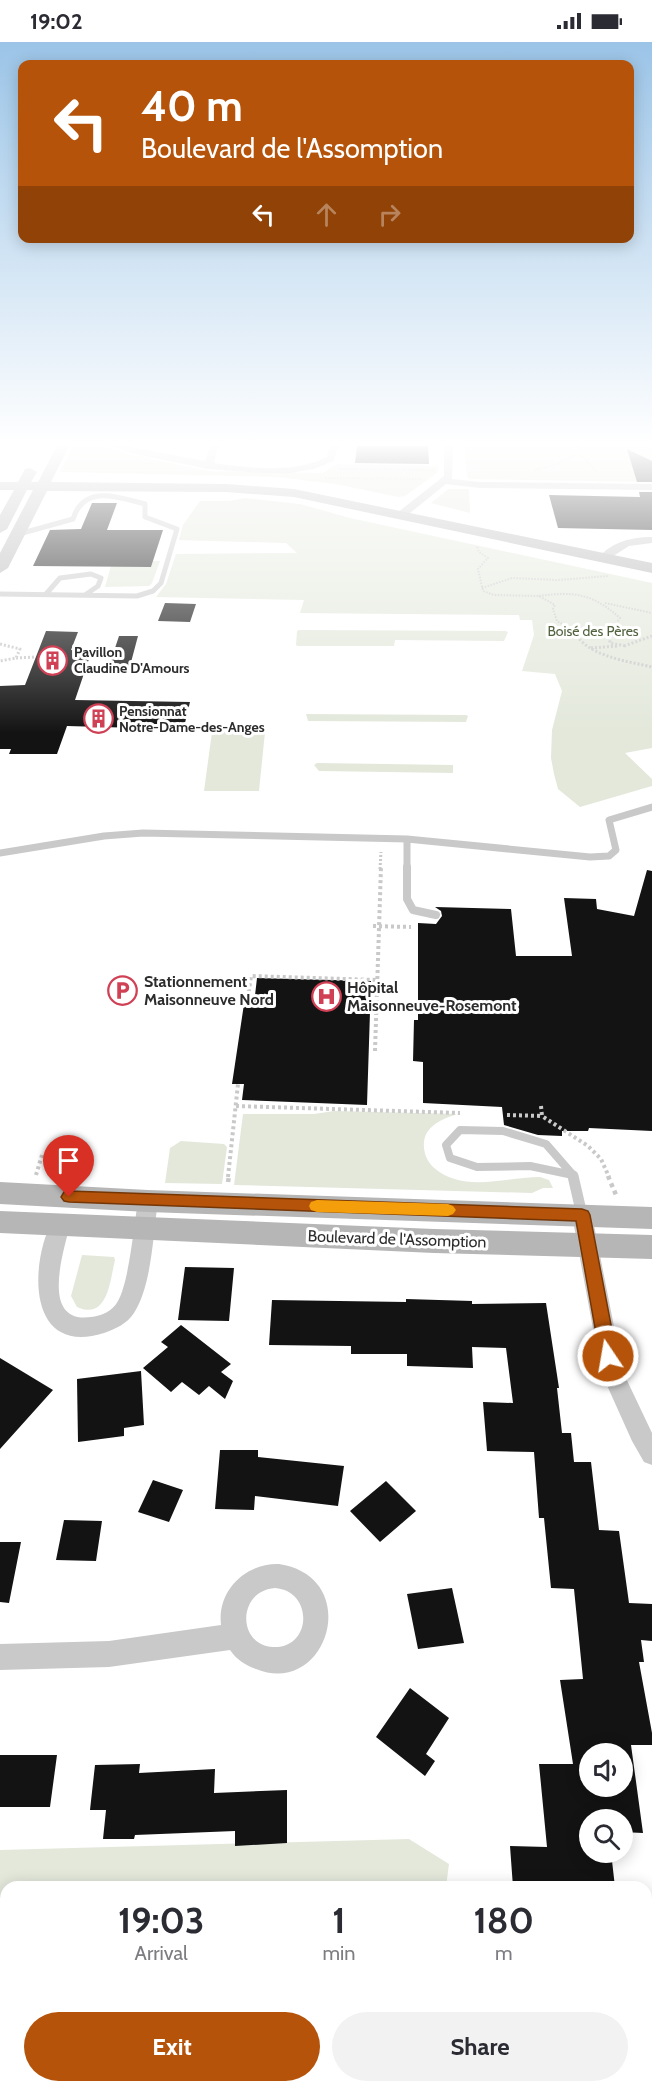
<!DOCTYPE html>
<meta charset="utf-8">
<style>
:root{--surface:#fff;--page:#f2f2f3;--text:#2b2b33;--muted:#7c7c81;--accent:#b45309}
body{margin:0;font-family:Cabin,sans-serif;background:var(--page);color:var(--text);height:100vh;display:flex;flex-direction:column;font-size:22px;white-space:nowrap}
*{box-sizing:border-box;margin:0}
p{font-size:20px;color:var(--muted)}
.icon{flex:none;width:33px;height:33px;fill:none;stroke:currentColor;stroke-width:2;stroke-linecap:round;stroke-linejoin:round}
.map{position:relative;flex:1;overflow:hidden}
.side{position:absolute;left:0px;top:1839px;width:652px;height:212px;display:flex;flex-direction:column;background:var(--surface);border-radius:18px 18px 0 0;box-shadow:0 3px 15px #0003}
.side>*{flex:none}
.top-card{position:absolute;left:18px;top:18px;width:616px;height:183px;border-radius:12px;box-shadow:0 3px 15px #0003;background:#b45309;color:#fff;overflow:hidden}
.controls{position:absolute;left:579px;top:1701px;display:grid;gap:12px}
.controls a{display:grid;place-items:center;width:54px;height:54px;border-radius:50%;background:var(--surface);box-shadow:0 3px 15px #0003;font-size:30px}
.pin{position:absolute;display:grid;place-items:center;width:51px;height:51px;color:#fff;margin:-62px -26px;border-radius:50% 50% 50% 0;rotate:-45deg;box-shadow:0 0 6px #0007}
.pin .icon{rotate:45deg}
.me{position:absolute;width:66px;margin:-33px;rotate:348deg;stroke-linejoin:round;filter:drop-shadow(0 0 4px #0008)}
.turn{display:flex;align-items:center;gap:21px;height:126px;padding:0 24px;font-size:27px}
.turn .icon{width:78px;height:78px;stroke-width:2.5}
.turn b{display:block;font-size:42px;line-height:51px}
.lanes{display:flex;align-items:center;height:57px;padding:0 24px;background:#0003;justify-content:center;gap:30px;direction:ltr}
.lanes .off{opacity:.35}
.eta{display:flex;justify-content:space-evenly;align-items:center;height:102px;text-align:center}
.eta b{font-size:36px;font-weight:700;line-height:42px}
.button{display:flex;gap:12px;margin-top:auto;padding:12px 24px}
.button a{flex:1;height:69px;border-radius:36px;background:var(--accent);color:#fff;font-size:24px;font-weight:700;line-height:69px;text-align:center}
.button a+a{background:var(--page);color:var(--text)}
.status{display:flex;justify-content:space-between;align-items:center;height:42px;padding:0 30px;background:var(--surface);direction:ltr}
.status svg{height:16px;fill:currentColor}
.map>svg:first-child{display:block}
.green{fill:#e3e8db}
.building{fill:#131313;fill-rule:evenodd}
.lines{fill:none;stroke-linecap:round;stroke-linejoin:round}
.path-far3{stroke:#c9c9c9;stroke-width:2;stroke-dasharray:1.5 1.5;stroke-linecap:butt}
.path-far2{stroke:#c9c9c9;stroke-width:3;stroke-dasharray:2 2;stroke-linecap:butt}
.path-far1{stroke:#c9c9c9;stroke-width:4;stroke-dasharray:3 3;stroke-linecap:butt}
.path{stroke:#c9c9c9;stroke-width:4.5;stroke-dasharray:4 4;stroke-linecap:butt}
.lane-far3{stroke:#c9c9c9;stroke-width:5}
.lane-far2{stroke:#c9c9c9;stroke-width:7}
.lane-far1{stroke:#c9c9c9;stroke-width:8}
.lane{stroke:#c9c9c9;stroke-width:11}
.street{fill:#c9c9c9;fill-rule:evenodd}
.secondary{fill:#b6b6b6;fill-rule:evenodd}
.route{fill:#b45309;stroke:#753606;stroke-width:1.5}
.slow{fill:#f59e0b}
.labels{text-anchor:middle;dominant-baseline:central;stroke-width:6;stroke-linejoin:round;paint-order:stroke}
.far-park-label{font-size:14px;fill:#52623f;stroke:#fff}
.far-poi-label{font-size:14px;font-weight:bold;fill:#2c2c2c;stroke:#fff;text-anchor:start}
.poi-label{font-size:16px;font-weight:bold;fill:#2c2c2c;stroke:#fff;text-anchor:start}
.street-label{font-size:16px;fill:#2c2c2c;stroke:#fff}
</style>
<div class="status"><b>19:02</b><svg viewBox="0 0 49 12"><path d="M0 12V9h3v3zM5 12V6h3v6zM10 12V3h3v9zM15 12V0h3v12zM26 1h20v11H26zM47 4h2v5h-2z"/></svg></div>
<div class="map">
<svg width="652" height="2050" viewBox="0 0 652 2050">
<rect width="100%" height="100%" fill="#fff"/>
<path class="green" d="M73 404H105L129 412 209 429 323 431 337 422 439 424 437 431 405 454 398 455 336 442 275 435 60 430Z
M464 404H652V440L470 437 467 435Z
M448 447H469L470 471 431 461Z
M245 456 300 462 350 476 652 541V706L625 711 652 737V744L580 765 558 747 554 732 551 716 552 688 562 649 555 632 522 629 534 593 532 578H520L519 573 300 571 304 558 156 555 166 542 176 512 297 511 286 501 179 498 183 483 200 459H229Z
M153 519H160L152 541 149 544 105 545 111 524 151 525Z
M299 588 505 589 508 590 504 599 395 598 394 604H298L296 603 297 589Z
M306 672 466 673 468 674 466 680 308 679Z
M212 690H265L259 749H204Z
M317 721 453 723V731L319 729 314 723Z
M334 1069 457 1072C443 1077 426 1083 424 1100 423 1110 427 1119 433 1125 463 1152 505 1135 540 1135L549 1138 553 1146H543L532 1151 234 1143 243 1072H314Z
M181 1099 224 1102 227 1105 222 1142 165 1141 170 1106Z
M82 1213 114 1215 115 1218C110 1238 108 1279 77 1265L71 1254Z
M409 1797 449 1822 446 1845H6V1961H0V1808Z"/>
<path class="building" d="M357 404H428L429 422 355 421Z
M627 407 652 419V440H637Z
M639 450H652V488L558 486 549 453 640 455Z
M92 461H117L107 488H163L151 525 33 524 50 488 81 487Z
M165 561 196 562 190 580 158 579Z
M46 589 78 590 71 608H92L75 658 190 660 184 685 139 684 138 686 67 684 57 712H9L11 707H0V644L25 643Z
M119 594H138L130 624H109Z
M647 828 652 829V1089L589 1086 588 1089H562V1094L538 1093 504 1083 502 1065 423 1061V1020L413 1019 414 978H418V881L436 882 442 874 441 869 435 865 511 867 516 914H572L564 856 596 857 597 867 634 874Z
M257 936 371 939 367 1063 242 1058 244 1042H232L244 962H254Z
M185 1225 234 1226 229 1279 178 1278Z
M406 1257 472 1259V1262L546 1261 559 1346H557L562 1391H571L574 1420H591L599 1488 619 1489 629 1561 652 1562V1599L641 1598 644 1620H639L652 1691V1703H631L643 1791 622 1790V1778H590V1810H611L615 1845H513L510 1804 547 1805 539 1722H573L560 1638 583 1637 574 1547 551 1546 544 1476H539L534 1410 487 1409 483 1360 513 1361 506 1306 472 1305 473 1326 407 1324V1312H351V1304L269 1303 272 1258 406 1260ZM590 1712H622V1744H590Z
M181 1283 231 1322 221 1330 233 1339 225 1357 209 1344 199 1353 182 1340 171 1350 143 1326 168 1305 161 1300Z
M0 1316 53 1348 0 1407Z
M141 1329 144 1383 124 1386V1394L78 1400 77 1337Z
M220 1408H258V1415L344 1424 338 1464 255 1454 254 1468 215 1467Z
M153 1438 183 1448 169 1480 138 1470Z
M386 1439 416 1469 380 1500 350 1469Z
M64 1478 102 1479 96 1519 56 1518Z
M0 1500H21L9 1561 0 1560Z
M452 1546 464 1601 418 1607 407 1552Z
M410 1646 449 1676 426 1712 435 1719 425 1734 376 1695Z
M0 1713H57L50 1765H0Z
M140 1722 139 1731 215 1727 214 1751 287 1748V1801L235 1804V1789L135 1793 134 1797H103L106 1768H90L95 1723Z"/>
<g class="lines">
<path class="path-far3" d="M579 404V411L597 430
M339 427 434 428
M535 428 555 423 579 411
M325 436 422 437
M477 505 479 510 488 516 478 527 483 549 494 553 539 554 555 563 553 567 557 579 574 589
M482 546 512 536 558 538 608 534
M539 554C575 549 593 552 620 576L610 589
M605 561 652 571"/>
<path class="path-far2" d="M573 587C584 614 627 619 652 625
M611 587 609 590 610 601 626 604
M0 602 20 607 16 616 0 619
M624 604 652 594
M591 606 617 604
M16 616 36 615
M380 827 381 810"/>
<path class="path-far1" d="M373 884 411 885
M247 962 251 934 377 938
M375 1009 381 825
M236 1064 460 1071
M541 1064 542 1074 588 1104 601 1117 609 1135
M507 1073 542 1074
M36 1133 42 1113
M228 1135 238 1042"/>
<path class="path" d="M608 1134 616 1153
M228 1140 229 1134"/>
<path class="lane-far3" d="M0 552 137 554 153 549 161 541 177 487 145 475V462C117 455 84 442 73 477L19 492
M46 552 60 536 91 532 101 536 98 544 85 553"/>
<path class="lane-far2" d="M407 797V827
M0 811 104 794 143 791 407 797 590 815 609 814 616 808 609 778 652 765"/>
<path class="lane-far1" d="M407 825V857L413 868 436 873
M460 1088 503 1089 546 1102 573 1133 530 1124 477 1125 450 1116 446 1103Z"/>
<path class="lane" d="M573 1134 582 1173"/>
<path class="street" d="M111 404H126L205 419 210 404H218L214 421C250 426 293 432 327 415L330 404H339L333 419 314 427 290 431H260L208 427 135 412Z
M444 404H453L452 437 480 440 652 442V448L480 446 446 442 405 475H397V471L444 434Z
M652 495V501L629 504 607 518H599L598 516C612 500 631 495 652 495Z
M148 1151 155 1154 158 1159C153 1192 152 1243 134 1271 127 1282 115 1287 104 1291 27 1315 29 1222 53 1177L60 1175 67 1177 70 1183C63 1211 40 1282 91 1275 101 1274 113 1269 118 1259 129 1240 134 1183 138 1159L141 1154Z
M582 1165 589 1167 592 1173 623 1330 652 1391V1423L644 1420 632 1399 601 1330 572 1173 575 1167Z
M279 1522C364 1535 328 1656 256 1627 245 1623 237 1618 230 1608L109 1625 0 1628V1602L109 1599 221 1583C217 1549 245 1521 279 1522ZM275 1546C314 1549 312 1607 273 1605 237 1603 237 1549 275 1546Z"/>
<path class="secondary" d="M57 404H69L51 440 226 442 294 447 652 521V531L294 455 226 450 47 449 8 526 0 531V511L33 448H27L7 487 0 491V473L14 448H0V440H18L25 427 30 426 37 430 31 440H38Z
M0 1140 148 1148 652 1165V1187L148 1170 0 1162Z
M0 1169 434 1187 652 1193V1217L434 1211 0 1191Z"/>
</g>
<linearGradient id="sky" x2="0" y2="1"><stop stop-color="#9bc4e7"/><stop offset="0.58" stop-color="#fff"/><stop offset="1" stop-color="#fff" stop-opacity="0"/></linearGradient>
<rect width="652" height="691" fill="url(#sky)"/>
<path class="route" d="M69 1149 582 1167 588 1169 590 1173 617 1314 614 1319 608 1321 602 1319 600 1314 576 1179 69 1160 64 1159 61 1155 64 1150Z"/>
<path class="slow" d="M317 1158 448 1162 453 1164 456 1168 453 1172 448 1174 317 1170 311 1168 309 1164 311 1160Z"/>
<defs>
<symbol id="building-ring" viewBox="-11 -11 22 22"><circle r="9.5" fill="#fff" stroke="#d04156" stroke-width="1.5"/><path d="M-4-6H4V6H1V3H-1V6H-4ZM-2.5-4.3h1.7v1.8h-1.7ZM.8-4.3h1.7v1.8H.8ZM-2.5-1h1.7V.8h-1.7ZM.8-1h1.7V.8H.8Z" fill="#d04156"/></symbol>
<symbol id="parking-ring" viewBox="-11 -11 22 22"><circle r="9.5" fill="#fff" stroke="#d04156" stroke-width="1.5"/><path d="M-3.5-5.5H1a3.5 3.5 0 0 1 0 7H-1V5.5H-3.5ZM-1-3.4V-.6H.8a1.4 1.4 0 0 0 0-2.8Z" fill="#d04156"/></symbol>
<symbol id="hospital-ring" viewBox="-11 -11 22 22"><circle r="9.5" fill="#fff" stroke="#d04156" stroke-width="1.5"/><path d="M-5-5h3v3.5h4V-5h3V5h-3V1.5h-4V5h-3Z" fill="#d04156"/></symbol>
</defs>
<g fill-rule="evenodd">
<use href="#building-ring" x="36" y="602" width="33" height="33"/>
<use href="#building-ring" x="82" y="660" width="33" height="33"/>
<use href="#parking-ring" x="106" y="932" width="33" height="33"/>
<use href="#hospital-ring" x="310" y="938" width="33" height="33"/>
</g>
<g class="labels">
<g class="far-park-label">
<text x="593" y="589">Boisé des Pères</text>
</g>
<g class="far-poi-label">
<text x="74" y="610">Pavillon<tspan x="74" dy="16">Claudine D'Amours</tspan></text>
<text x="119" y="669">Pensionnat<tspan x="119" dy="16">Notre-Dame-des-Anges</tspan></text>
</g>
<g class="poi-label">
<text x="144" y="939">Stationnement<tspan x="144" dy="18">Maisonneuve Nord</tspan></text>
<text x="347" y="945">Hôpital<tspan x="347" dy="18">Maisonneuve-Rosemont</tspan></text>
</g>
<g class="street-label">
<text transform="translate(397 1197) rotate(2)">Boulevard de l'Assomption</text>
</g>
</g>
</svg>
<div class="controls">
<a><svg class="icon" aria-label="sound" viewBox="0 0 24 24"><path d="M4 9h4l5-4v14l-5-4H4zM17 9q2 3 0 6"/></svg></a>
<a><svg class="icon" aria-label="search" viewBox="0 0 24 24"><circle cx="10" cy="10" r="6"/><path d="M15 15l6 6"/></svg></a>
</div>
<div class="pin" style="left:69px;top:1155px;background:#d93025"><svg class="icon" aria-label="arrive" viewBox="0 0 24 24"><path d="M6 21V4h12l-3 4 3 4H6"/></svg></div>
<svg class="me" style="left:608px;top:1314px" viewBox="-20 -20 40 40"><circle r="17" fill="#b45309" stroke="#fff" stroke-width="3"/><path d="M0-11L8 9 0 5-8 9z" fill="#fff"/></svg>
<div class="top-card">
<div class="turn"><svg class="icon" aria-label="left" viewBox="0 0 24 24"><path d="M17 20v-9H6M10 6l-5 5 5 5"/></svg><div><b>40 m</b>Boulevard de l'Assomption</div></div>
<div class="lanes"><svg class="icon" aria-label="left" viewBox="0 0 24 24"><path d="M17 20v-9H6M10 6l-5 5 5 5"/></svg><svg class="icon off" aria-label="ahead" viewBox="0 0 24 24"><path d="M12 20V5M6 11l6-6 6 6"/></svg><svg class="icon off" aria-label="right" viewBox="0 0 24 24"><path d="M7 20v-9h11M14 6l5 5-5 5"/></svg></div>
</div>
<section class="side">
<div class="eta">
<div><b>19:03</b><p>Arrival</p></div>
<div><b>1</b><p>min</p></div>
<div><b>180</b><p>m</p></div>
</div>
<div class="button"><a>Exit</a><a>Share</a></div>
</section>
</div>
